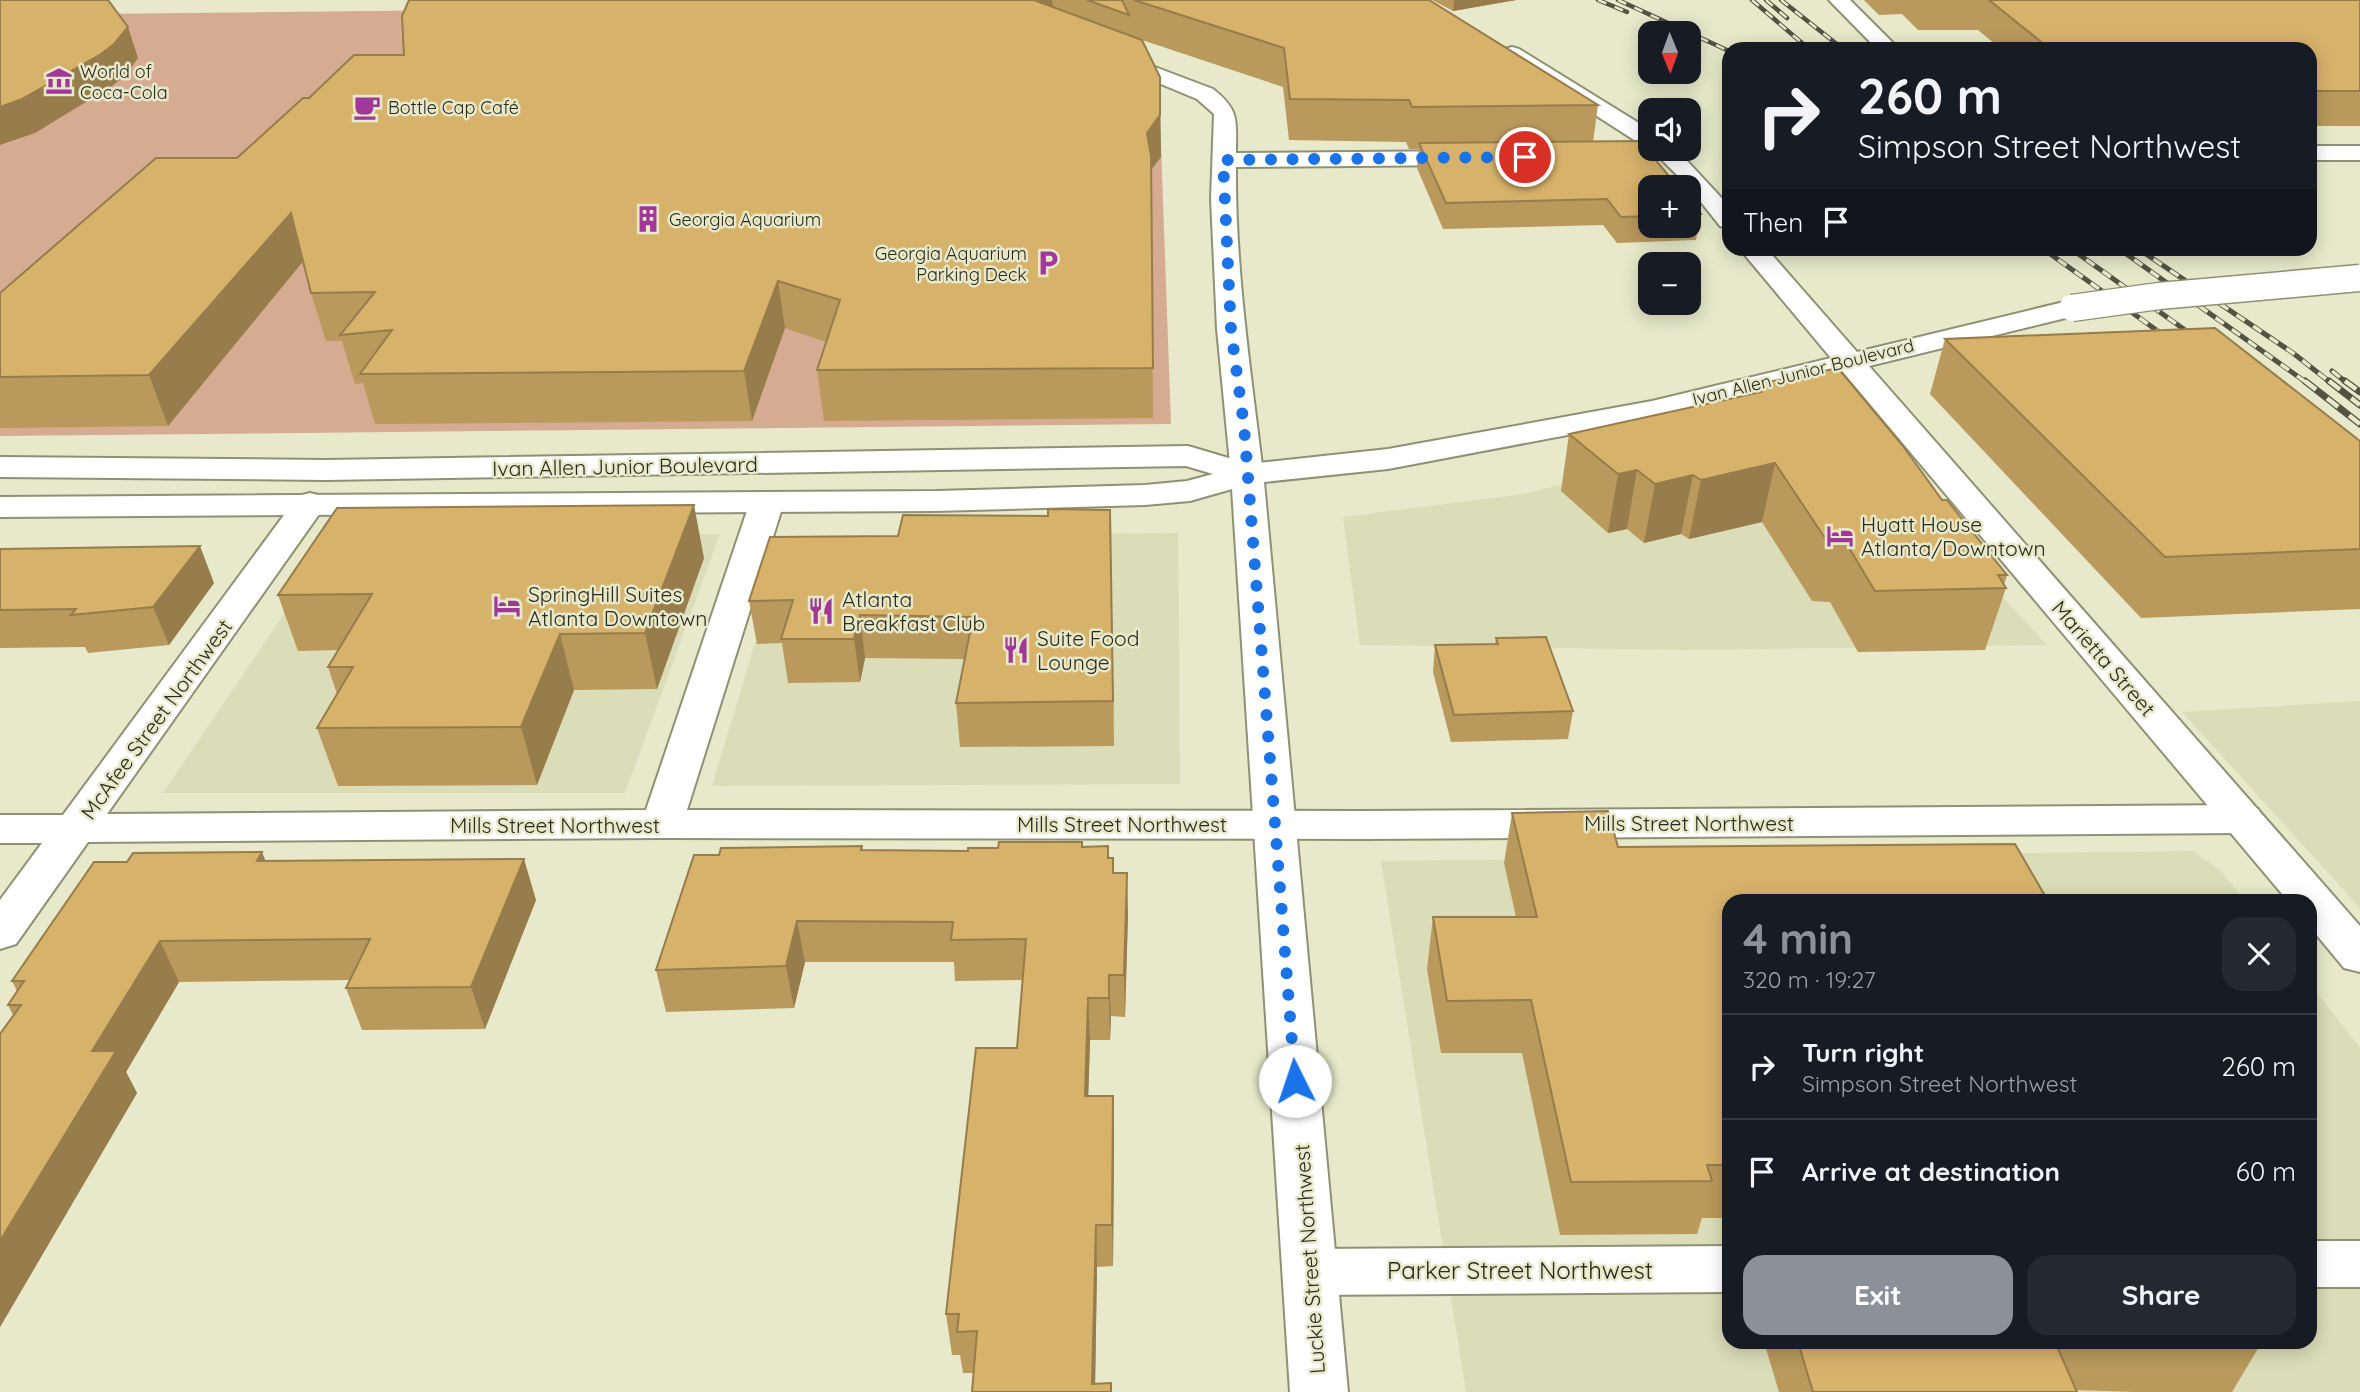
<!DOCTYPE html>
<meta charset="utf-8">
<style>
:root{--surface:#171b24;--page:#242831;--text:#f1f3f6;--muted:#9ea1a6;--line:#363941;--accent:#8c9099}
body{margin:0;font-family:Quicksand,sans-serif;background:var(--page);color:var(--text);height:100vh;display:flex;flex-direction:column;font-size:26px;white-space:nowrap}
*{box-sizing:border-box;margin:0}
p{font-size:23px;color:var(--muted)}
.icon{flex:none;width:38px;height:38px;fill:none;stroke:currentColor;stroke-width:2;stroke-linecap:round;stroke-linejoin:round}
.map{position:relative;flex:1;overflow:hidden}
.drawer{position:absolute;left:1722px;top:894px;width:595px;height:455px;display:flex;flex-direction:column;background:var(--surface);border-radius:21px;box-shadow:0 4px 18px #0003}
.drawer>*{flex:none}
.banner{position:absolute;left:1722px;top:42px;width:595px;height:214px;border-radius:21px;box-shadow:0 4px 18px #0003;background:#171b24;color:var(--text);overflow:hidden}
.needle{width:46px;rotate:179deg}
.tools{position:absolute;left:1638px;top:21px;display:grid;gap:14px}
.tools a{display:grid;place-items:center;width:63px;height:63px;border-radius:14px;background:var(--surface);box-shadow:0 4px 18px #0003;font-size:35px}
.pin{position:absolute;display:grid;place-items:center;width:60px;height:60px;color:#fff;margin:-30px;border:4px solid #fff;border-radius:50%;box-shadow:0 2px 7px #0007}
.me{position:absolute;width:77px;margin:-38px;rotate:356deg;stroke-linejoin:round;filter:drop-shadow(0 0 5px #0008)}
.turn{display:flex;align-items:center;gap:24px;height:147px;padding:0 21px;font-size:32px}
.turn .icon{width:91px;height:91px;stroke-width:2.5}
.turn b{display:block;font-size:49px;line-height:60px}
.then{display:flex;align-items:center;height:66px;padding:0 21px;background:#0003;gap:14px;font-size:26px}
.round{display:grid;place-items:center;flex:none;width:74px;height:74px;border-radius:21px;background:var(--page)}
.head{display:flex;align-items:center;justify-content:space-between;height:119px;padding:0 21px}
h1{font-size:42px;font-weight:800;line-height:52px;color:var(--accent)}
.action{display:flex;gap:14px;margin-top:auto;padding:14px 21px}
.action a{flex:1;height:80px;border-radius:21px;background:var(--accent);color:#fff;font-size:28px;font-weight:800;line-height:80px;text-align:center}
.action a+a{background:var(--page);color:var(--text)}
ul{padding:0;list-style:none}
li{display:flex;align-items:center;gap:21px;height:105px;padding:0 21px;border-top:2px solid var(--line)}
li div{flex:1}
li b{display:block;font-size:26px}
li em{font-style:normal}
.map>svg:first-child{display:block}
.built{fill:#dbddb8}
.green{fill:#d5ac91}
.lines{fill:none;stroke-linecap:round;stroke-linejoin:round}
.street-casing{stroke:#8f9174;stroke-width:4}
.secondary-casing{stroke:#8f9174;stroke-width:4}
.street{fill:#fff;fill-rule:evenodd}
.secondary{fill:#fff;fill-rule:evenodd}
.rail-far2-casing{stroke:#535344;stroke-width:4.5}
.rail-far1-casing{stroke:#535344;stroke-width:5}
.rail-casing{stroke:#535344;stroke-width:7}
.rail-far2{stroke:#e7e9ca;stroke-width:2.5;stroke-dasharray:9;stroke-linecap:butt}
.rail-far1{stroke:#e7e9ca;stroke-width:3.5;stroke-dasharray:10;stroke-linecap:butt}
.rail{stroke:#e7e9ca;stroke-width:4.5;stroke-dasharray:14;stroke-linecap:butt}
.secondary-bridge-casing{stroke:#8f9174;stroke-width:29;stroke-linecap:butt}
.secondary-bridge{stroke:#fff;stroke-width:26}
.wall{fill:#b9995c}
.shaded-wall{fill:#967d4b}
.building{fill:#d7b26b;stroke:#967d4b;stroke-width:2}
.route{stroke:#1a73e8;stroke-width:12;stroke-dasharray:0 21.6}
.labels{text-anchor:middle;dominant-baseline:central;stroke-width:5;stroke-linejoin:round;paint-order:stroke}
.far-poi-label{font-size:18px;fill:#2a2a1f;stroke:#e7e9ca;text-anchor:start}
.far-street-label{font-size:18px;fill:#2a2a1f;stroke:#e7e9ca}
.street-label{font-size:21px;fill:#2a2a1f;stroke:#e7e9ca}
.poi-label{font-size:21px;fill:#2a2a1f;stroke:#e7e9ca;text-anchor:start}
.near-street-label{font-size:24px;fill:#2a2a1f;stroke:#e7e9ca}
</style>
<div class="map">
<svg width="2360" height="1392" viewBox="0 0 2360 1392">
<rect width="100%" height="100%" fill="#e7e9ca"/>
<path class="built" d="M1825 419 1844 425 2047 645 1687 650 1360 645 1343 517 1524 494Z
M1178 533 1180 784 712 786 787 537Z
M720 534 625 793H163L336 537Z
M2360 701V908L2182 712Z
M2193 851 2220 870 2245 901H1729V1342H2310V984L2360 1048V1392H1466L1381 861Z"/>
<path class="green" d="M567 9 1160 117 1171 424 0 436V15Z"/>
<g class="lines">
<defs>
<path id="street" d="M1829 0H1850L1899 49H1877Z
M1110 50 1213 89C1240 110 1236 121 1236 153L1469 151 1477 153 1481 158 1477 163 1469 165 1236 167C1235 270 1251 372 1263 474L1258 481 1247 484 1236 481 1231 474 1217 329 1211 199 1214 114 1197 99 1103 60 1100 56 1103 52Z
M2310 146H2360V160H2310Z
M767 492 779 495 784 502 687 810 1364 811 2243 805 2258 809 2264 819 2258 829 2243 833 1364 839 662 838 88 842 16 944 0 949V900L42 843H0V815H63L298 496 310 493 322 496 327 503 107 814 646 810 750 502 755 495Z
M2310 1241H2360V1287H2310Z
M1729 1246V1292L1311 1295 1292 1288 1284 1272 1292 1256 1311 1249Z"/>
<path id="secondary" d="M1512 47 1519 49 1650 130V147L1642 145 1505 57 1502 53 1505 49Z
M1651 149H1676L1729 206V229L1720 226 1689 187Z
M1739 248H1766L1857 352 2072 300 2082 302 2086 308 2082 314 1869 366 2360 926V972L2344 968 2310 927V901H2288L1843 372 1652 419 1388 469 1264 482 1348 1392H1290L1232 489 1190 501 1145 505 936 511 0 517V497L936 491 1145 485 1187 481 1213 474 1186 466 326 480 0 477V457L326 460 1188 446 1249 464 1388 449 1652 401 1831 358Z"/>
</defs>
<use href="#street" class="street-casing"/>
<use href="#secondary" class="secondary-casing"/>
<use href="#street" class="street"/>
<use href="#secondary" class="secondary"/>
<defs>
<path id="rail-far2" d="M1598 0 1627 12
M1618 0 1729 51
M1752 0 1809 49
M1766 0 1787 18
M1781 0 1843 49"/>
<path id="rail-far1" d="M2042 248 2173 342
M2070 248 2199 340
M2118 248 2307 383
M2137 248 2293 353 2331 383
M2332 371 2347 383"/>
<path id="rail" d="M2305 381 2360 424
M2329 381 2360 405
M2345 381 2360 392"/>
</defs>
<use href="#rail-far2" class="rail-far2-casing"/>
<use href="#rail-far1" class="rail-far1-casing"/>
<use href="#rail" class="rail-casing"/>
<use href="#rail-far2" class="rail-far2"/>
<use href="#rail-far1" class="rail-far1"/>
<use href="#rail" class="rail"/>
<defs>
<path id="secondary-bridge" d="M2072 308 2159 296 2360 278"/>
</defs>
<use href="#secondary-bridge" class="secondary-bridge-casing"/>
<use href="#secondary-bridge" class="secondary-bridge"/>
</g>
<path class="wall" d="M409 0H1430L1598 105 1593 142 1650 187V226H1689V200L1701 214 1696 240 1617 243 1603 225 1443 229 1417 168 1419 149H1409L1406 142 1289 140 1283 87 1133 37 1161 157 1151 170 1153 418 824 421 817 370 826 342 785 328 752 421 375 424 363 383 355 384 342 341H326L311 293 303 261 168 426 0 428V293L237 158 309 98 404 55Z
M1432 0H1516L1453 11Z
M1864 0H2360V126H2310V49H2001L1978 30H1918L1902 14 1879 15Z
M1945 339 2360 441V609L2141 618 1930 394Z
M1753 385 1942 500 2007 575 2004 585 2006 588 1985 650 1858 652 1830 602 1812 601 1762 522 1689 539 1681 534 1644 543 1627 529 1608 533 1561 491 1569 434 1751 395Z
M0 549 214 583 169 645 88 653 85 647 0 648Z
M1111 551 1114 746 960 747 956 703 965 659 865 658 860 682 788 683 782 643 757 644 749 601Z
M704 558 657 689 574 690 537 785 338 786 317 728 337 694 328 667 338 650 298 651 278 595Z
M1496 638 1573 711 1568 739 1451 742 1433 672 1435 645 1495 644Z
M1512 813 1618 847 1729 901V1218H1702L1697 1234 1560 1235 1522 1053H1441L1427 969 1433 917H1516L1504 863Z
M862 846 863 850 968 851 1083 847 1109 858 1128 914 1125 1017 1111 1016 1110 1040H1090L1088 1096H1113L1114 1137 1113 1266 1097 1267 1095 1384 1111 1392 974 1373H963L960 1355H952L946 1314 1017 1048 1023 980 955 981 954 962H805L794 1008 666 1012 656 970Z
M266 861 536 900 485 1029 362 1030 346 988 350 980 179 982 126 1072 137 1093 0 1327V1034L13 1015 8 1005 17 991 12 981Z
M1764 1342H2262L2232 1392H2135L2076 1390 2077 1392H1779Z"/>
<path class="shaded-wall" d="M1026 0H1052L1053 7Z
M1454 0H1516L1453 11Z
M128 27 138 58 125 76 112 86 35 133 0 145V107Z
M1160 77 1161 157 1151 170 1153 418 1151 170 1147 133Z
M291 213 305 259 168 426 149 375Z
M778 281 785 328 752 421 744 371Z
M1775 463 1762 522 1689 539 1701 480Z
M1637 470 1627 529 1608 533 1618 474Z
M1693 475 1681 534 1644 543 1655 484Z
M694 505 704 558 657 689 645 633Z
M1110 510 1111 551 1114 746 1113 701Z
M200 546 214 583 169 645 153 607Z
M860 615 865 658 860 682 854 639Z
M560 634 574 690 537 785 521 727Z
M262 852 278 892 257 861Z
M524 859 536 900 485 1029 471 987Z
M1127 873 1128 914 1125 1017 1124 975Z
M797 921 805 962 794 1008 786 966Z
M160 941 179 982 126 1072 137 1093 0 1327V1241L92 1051Z
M1109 975 1111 1016 1110 1040 1109 998Z
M1088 998 1090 1040 1087 1138 1085 1096Z
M1113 1096 1114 1137 1113 1266 1112 1225Z
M1096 1225 1097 1267 1095 1392 1092 1384Z"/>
<path class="building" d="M0 0H108L128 27 114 44 101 54 22 99 0 107Z
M409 0H1034L1142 40 1160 77V115L1147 133 1151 156 1153 368 817 370 840 300 778 281 744 371 360 374 392 330 340 335 375 292 311 293 291 213 149 375 0 377V293L156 158H237L303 98H309L354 55H404L402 16Z
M1087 0H1122L1129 15Z
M1134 0H1429L1598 105 1412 107 1409 100 1290 99 1284 48Z
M1989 0H2360V91H2310V49H2050Z
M1640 141 1678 187H1650V216L1621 217 1607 199 1446 203 1419 143Z
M1689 200 1701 214 1689 215Z
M2215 328 2360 441V549L2165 557 1945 339Z
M1838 368 1903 446 1942 500H1947L2007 575H1998L2006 588 1875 591 1845 541H1827L1775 463 1701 480 1693 475 1655 484 1637 470 1618 474 1569 434 1761 392 1753 385Z
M694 505 645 633 560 634 521 727 317 728 353 667H328L372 594 278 595 337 508Z
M1048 509 1110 510 1113 701 956 703 973 617 860 615 854 639H781L793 600 749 601 770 537 898 536 903 515 1048 516Z
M200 546 153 607 71 615 76 609 0 610V549Z
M1546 637 1573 711 1454 715 1435 645 1498 644 1496 638Z
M1608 811 1618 847 2015 844 2048 901H1729V1165H1707L1712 1181 1571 1182 1531 1000 1447 1001 1433 917H1537L1512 813Z
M999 842H1082V847L1108 846V858H1113V873H1127L1124 975H1109V998H1088L1085 1096H1113L1112 1225H1096L1092 1384 1111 1383V1392H972L977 1331 957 1332 959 1314H946L976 1048H1017L1026 939 951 940 953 922 797 921 786 966 656 970 694 855H719L721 848 862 846 861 850 968 851V848H998Z
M262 852 257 861 524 859 471 987 346 988 370 939 160 941 92 1051H116L0 1241V1034L21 1005H8L24 981H12L94 862H127L133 853Z
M1798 1342H2055L2077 1392H1813Z"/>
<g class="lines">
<path class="route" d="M1295 1081 1244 426 1231 330 1223 160 1525 157"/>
</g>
<defs>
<symbol id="museum-bare" viewBox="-9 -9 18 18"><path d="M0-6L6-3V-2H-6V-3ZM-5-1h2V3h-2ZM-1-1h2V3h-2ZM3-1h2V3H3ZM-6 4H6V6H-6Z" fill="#a13798" stroke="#e7e9ca" stroke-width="2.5" paint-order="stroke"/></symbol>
<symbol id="cafe-bare" viewBox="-9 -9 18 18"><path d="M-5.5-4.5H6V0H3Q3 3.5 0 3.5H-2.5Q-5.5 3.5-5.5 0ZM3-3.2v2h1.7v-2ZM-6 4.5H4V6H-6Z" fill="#a13798" stroke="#e7e9ca" stroke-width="2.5" paint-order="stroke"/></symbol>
<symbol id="building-bare" viewBox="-9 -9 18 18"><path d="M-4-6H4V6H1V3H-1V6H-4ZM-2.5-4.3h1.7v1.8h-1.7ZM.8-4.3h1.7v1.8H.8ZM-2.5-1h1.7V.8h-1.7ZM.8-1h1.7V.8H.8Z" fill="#a13798" stroke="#e7e9ca" stroke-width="2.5" paint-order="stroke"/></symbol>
<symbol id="parking-bare" viewBox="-9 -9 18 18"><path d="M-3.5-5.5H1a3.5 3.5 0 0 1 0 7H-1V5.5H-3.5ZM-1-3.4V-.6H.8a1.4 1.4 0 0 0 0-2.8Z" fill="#a13798" stroke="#e7e9ca" stroke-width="2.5" paint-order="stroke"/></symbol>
<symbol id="hotel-bare" viewBox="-9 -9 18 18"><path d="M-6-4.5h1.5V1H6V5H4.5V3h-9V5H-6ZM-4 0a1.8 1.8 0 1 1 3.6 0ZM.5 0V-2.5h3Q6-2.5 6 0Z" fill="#a13798" stroke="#e7e9ca" stroke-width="2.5" paint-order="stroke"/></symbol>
<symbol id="restaurant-bare" viewBox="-9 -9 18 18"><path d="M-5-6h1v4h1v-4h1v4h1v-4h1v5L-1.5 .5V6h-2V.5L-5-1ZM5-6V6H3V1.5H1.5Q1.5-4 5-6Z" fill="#a13798" stroke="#e7e9ca" stroke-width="2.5" paint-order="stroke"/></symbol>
</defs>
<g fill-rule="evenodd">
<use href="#museum-bare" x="40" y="62" width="38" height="38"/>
<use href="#cafe-bare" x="348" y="88" width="38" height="38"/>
<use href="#building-bare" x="629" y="200" width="38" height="38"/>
<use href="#parking-bare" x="1029" y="244" width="38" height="38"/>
<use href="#hotel-bare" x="1821" y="517" width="38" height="38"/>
<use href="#hotel-bare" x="488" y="587" width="38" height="38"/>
<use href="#restaurant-bare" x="802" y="592" width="38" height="38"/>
<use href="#restaurant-bare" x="997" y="631" width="38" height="38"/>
</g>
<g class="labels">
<g class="far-poi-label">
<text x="80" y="71">World of<tspan x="80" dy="21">Coca-Cola</tspan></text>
<text x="388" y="107">Bottle Cap Café</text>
<text x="669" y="219">Georgia Aquarium</text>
<text x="1027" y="253" text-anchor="end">Georgia Aquarium<tspan x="1027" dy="21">Parking Deck</tspan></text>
</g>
<g class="far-street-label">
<text transform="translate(1803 372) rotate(-14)">Ivan Allen Junior Boulevard</text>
</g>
<g class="street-label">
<text transform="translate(625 466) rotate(-1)">Ivan Allen Junior Boulevard</text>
<text transform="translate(2104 658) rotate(49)">Marietta Street</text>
<text transform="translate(156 719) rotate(-54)">McAfee Street Northwest</text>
<text x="1689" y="823">Mills Street Northwest</text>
<text x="1122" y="824">Mills Street Northwest</text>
<text x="555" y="825">Mills Street Northwest</text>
<text transform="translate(1309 1259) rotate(-94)">Luckie Street Northwest</text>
</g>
<g class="poi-label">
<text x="1861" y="524">Hyatt House<tspan x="1861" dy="24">Atlanta/Downtown</tspan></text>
<text x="528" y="594">SpringHill Suites<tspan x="528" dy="24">Atlanta Downtown</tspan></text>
<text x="842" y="599">Atlanta<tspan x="842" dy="24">Breakfast Club</tspan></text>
<text x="1037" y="638">Suite Food<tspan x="1037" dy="24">Lounge</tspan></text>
</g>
<g class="near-street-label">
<text x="1520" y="1270">Parker Street Northwest</text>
</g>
</g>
</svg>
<div class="tools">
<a><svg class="needle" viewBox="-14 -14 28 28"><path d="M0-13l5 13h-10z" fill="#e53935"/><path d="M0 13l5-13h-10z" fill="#9ea1a6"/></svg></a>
<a><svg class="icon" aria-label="sound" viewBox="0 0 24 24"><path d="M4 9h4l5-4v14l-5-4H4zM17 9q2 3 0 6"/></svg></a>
<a>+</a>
<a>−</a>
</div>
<div class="pin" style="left:1525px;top:157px;background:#d93025"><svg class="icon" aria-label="arrive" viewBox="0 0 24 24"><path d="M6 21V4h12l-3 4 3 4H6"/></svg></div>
<svg class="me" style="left:1295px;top:1081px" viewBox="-20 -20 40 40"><circle r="19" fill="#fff"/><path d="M0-13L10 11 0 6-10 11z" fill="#1a73e8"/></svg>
<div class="banner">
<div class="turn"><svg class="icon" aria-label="right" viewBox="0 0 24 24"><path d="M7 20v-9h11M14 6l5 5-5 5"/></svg><div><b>260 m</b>Simpson Street Northwest</div></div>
<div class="then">Then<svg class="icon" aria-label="arrive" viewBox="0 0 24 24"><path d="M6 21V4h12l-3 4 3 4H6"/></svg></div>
</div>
<section class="drawer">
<div class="head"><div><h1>4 min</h1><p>320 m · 19:27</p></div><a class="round"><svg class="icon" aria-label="close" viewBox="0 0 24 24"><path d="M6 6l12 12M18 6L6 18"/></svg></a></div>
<ul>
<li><svg class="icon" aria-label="right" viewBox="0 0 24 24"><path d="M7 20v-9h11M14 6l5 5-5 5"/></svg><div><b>Turn right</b><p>Simpson Street Northwest</p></div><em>260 m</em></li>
<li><svg class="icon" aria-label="arrive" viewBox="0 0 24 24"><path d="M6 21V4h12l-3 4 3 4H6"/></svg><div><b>Arrive at destination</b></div><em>60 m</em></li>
</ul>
<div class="action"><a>Exit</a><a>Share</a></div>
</section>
</div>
